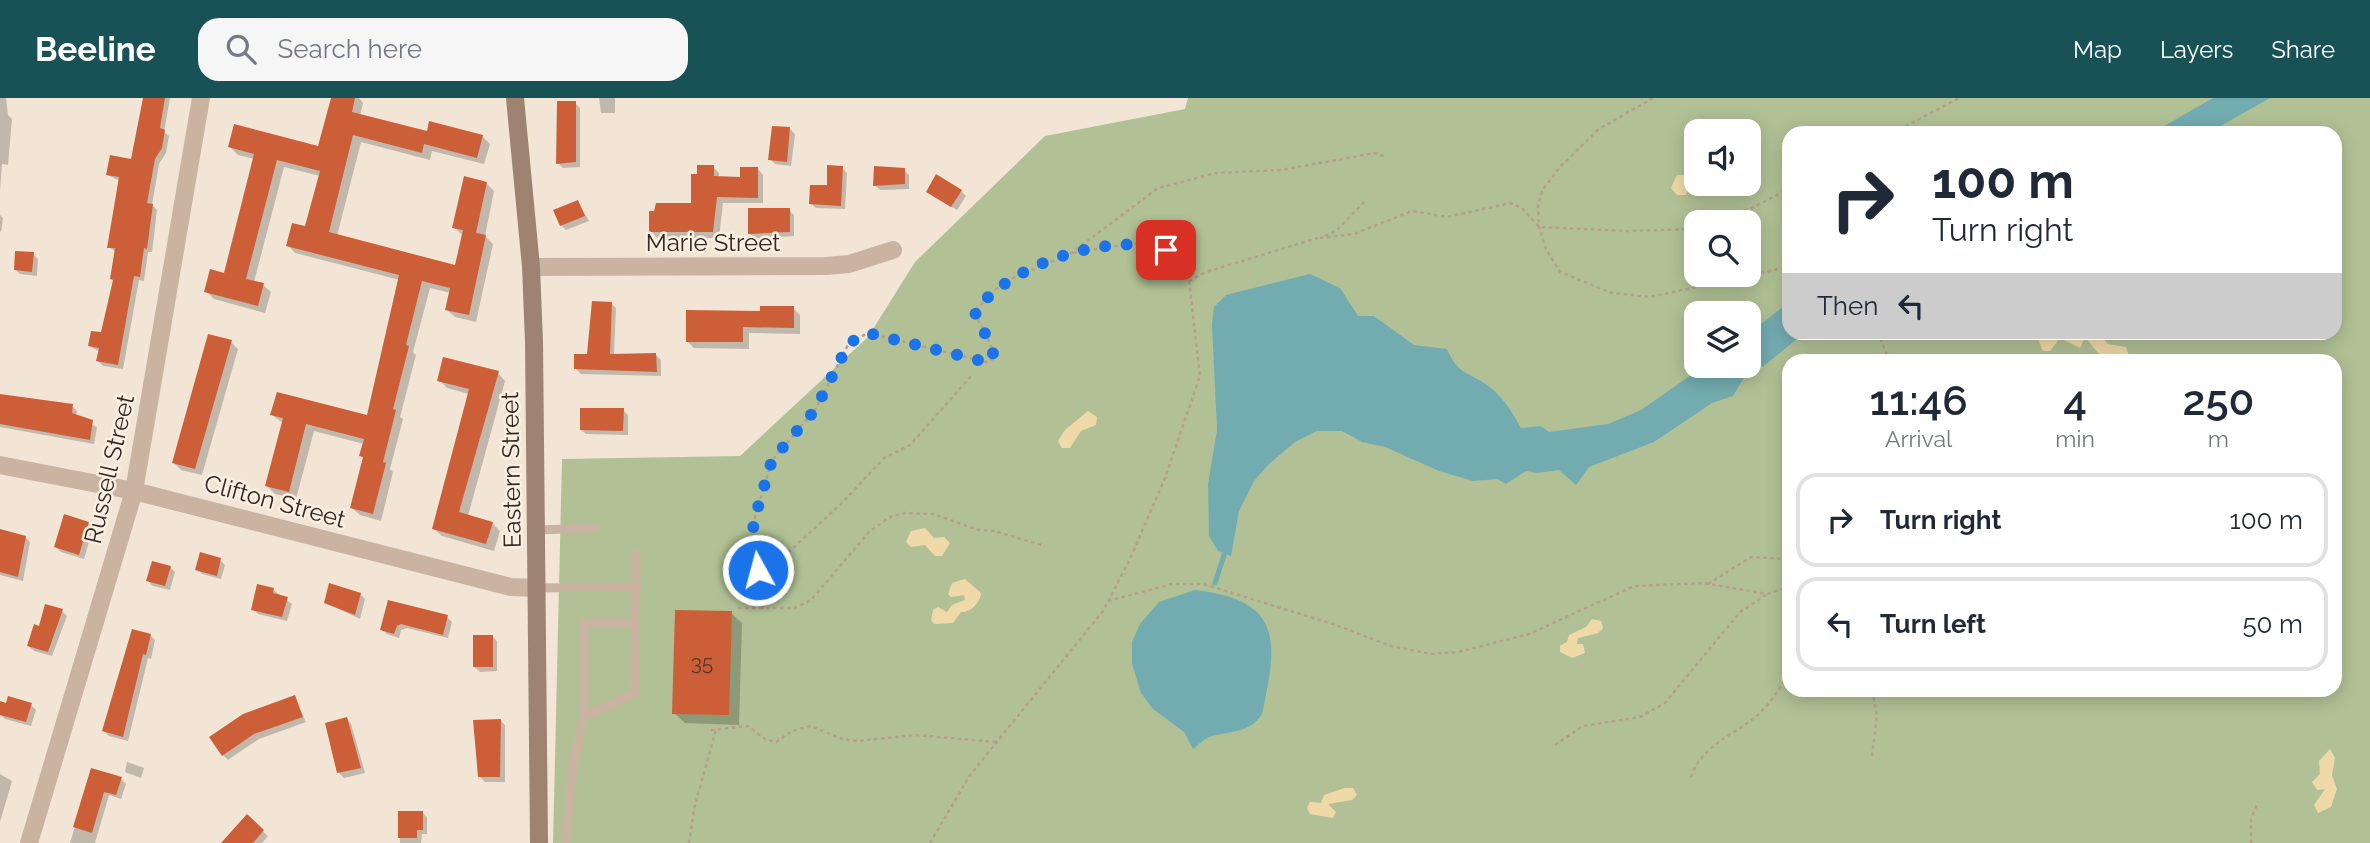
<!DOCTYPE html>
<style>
:root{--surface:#fff;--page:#f6f6f7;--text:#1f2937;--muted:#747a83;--line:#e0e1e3;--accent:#185257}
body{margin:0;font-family:Raleway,sans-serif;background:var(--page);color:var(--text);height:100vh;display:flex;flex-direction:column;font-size:26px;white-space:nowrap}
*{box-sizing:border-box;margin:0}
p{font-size:23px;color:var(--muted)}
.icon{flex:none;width:38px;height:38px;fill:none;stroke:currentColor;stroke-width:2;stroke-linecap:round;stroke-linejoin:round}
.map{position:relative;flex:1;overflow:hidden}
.panel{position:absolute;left:1782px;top:256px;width:560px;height:343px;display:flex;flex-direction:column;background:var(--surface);border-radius:21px;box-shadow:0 4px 18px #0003}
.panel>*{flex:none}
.guide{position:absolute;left:1782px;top:28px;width:560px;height:214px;border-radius:21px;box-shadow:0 4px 18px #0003;background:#fff;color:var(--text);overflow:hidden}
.fabs{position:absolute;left:1684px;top:21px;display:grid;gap:14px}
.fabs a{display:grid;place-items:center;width:77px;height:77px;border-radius:14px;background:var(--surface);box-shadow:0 4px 18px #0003;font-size:35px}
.pin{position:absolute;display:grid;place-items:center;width:60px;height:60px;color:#fff;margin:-30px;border-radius:14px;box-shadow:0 4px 10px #0006}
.me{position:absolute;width:77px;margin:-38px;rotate:353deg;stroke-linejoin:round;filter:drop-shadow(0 0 5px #0008)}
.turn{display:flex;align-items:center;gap:24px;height:147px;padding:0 35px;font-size:32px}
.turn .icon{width:91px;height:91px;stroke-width:2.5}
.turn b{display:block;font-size:49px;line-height:60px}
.then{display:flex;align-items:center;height:66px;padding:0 35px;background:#0003;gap:14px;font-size:26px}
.eta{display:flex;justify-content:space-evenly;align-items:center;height:119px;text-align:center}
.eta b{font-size:42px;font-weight:600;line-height:49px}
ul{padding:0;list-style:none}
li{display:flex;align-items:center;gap:21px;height:94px;margin:0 14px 10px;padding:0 21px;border:4px solid var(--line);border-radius:21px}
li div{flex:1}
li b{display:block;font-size:26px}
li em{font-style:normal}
header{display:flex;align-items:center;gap:42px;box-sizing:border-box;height:98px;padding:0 35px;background:var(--accent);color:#fff}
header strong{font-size:33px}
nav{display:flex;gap:38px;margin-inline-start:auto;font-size:24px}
.search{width:490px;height:63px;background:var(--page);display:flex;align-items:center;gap:18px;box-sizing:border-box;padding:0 24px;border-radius:21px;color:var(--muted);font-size:26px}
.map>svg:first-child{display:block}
.green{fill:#b1c195;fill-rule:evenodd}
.sand{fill:#f0d9a8}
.water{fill:#73acb0}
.shadow{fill:#0003}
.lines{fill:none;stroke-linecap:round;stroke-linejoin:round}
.stream{stroke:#73acb0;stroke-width:5}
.building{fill:#cd5f38}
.path{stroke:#b69e8b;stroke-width:2.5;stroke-dasharray:3.5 3.5;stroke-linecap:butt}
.lane{stroke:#cab4a1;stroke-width:9}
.street{stroke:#cab4a1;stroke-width:18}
.secondary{stroke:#9e8372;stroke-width:18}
.route{stroke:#1a73e8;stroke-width:12;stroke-dasharray:0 21.6}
.labels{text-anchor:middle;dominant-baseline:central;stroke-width:5;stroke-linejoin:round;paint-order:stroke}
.number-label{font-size:21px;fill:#5a3629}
.street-label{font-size:24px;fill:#342924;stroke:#faefe1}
</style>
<header>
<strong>Beeline</strong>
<div class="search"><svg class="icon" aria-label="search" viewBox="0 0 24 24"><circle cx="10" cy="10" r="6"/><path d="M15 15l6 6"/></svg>Search here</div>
<nav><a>Map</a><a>Layers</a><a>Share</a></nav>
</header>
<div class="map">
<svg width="2370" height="745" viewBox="0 0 2370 745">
<rect width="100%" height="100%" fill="#f2e5d5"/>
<path class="green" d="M1188 0H2370V745H553L562 361 740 358 868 239 915 164 1045 38 1185 11ZM1696 33H1748V86H1696ZM1788 35H2334V234H1788ZM1696 124H1748V177H1696ZM1696 215H1748V268H1696ZM1788 262H2334V592H1788Z"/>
<path class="sand" d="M1690 71H1696V86H1705L1696 96 1688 89 1686 97H1677L1671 90 1677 77H1689Z
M2043 235H2098L2108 246 2126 249 2130 261C2108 268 2099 258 2087 241H2084L2080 250 2060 240 2050 253H2043L2038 241Z
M1088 313 1097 319 1096 327 1081 333 1070 350H1062L1058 343 1065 332Z
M925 430 934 440 944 439 950 445 942 458H935L925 447 911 449 906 444 911 433Z
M965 481 981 495C980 505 970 515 961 514L953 525 934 526 931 522 933 512 938 509 947 514 952 507 965 502 964 497 951 499 948 496 952 485Z
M1592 521 1601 523 1603 530 1598 535 1578 540 1577 546H1583L1585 555 1572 560 1560 554V548L1567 544 1569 537 1586 529Z
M2330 651 2335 660 2332 677 2337 691 2331 709 2318 715 2314 707 2325 691 2317 692 2312 684 2320 676 2319 663Z
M1345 690H1353L1357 697 1352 702 1328 706 1336 714 1333 720 1310 716 1307 710 1310 704 1321 705 1324 697Z"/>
<path class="water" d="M2213 0H2270L2208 35H2152Z
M1310 176 1340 190 1358 218H1374L1414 247 1447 251C1458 278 1471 274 1491 290 1505 302 1512 314 1521 330L1540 328 1549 334 1608 326 1641 312 1704 268H1748V236L1788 205V234L1804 235 1764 268 1753 271 1745 278 1733 298 1712 305 1654 344 1589 369 1576 387 1559 372 1537 375 1526 373 1506 386 1497 381 1473 383 1439 373 1385 349 1362 344 1342 333H1317L1295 344 1269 366 1254 383 1239 413 1231 458 1218 453 1209 438 1208 386 1217 332 1212 226 1214 209 1226 197Z
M1195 492C1283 502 1278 543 1262 616 1250 635 1231 633 1212 638 1205 640 1199 646 1193 651L1184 634 1153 611 1141 595 1132 566V544L1140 526 1159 504Z"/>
<path class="shadow" d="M0 0H6L8 17 12 21 8 67 2 66 0 93Z
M145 0H170L164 34 169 38 166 55 159 66 152 107 157 112 152 154H148L144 183 139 182 123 271 103 268 98 263 100 254 90 248 102 236 115 183 116 154 109 149 120 83 108 77 133 63Z
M333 0H359L363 5 360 18 428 35 482 38 490 46 484 66 432 53 430 62 361 44 337 138 457 169 462 137 454 129 486 85 494 93 485 138 493 146 476 224 455 219 447 212 451 195 430 190 413 254 416 257 400 319 403 321 390 371 393 374 381 423 360 417 352 410 365 361 361 358 364 346 314 333 296 401 275 396 267 388 283 325 272 317 368 319 400 182 295 155 288 147 307 130 320 78 284 69 254 184 263 187 271 194 265 215 214 201 206 193 225 177 255 61 238 57 230 49 320 50Z
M599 0H615V15H601Z
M575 5 580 10V69L563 70 558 65Z
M790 31 795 36 791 68 775 66 770 61Z
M713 69 719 75V80H742L757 70 763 77V105H723L719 140H657L651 133 692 107 699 77Z
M842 70 847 75 845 111 816 110 811 106Z
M904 72 909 77V91L880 92 875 87Z
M961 93 966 98 957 112 933 98Z
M578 104 589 123 566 132 561 127Z
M789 112 794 117V138L755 141 750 136Z
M0 117 3 120 1 134 0 133Z
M33 156 38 161 37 178 20 176 15 171Z
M611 205 616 210 614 257H656L661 262V278L581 276 576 271 589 258Z
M793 210 800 217V236L749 235V251L694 250 687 243 762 214Z
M231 244 238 251 202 377 181 372 174 365Z
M498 275 505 283 468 418 492 425 500 433 494 453 442 438 434 431 469 296 447 290 439 282Z
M0 304 72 308 77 313 76 319 97 329 94 346 0 329Z
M623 312 628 317V337L586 336 581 332Z
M88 425 93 430 84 461 61 454 56 449Z
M0 433 25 439 30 444 23 483 0 477Z
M220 462 225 467 221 481 202 476 197 471Z
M170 469 175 474 170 492 153 488 148 483Z
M273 492 292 506 287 523 258 516 253 511Z
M360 496 365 501 360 521 326 505Z
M389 504 447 519 452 524 448 540 407 530 401 532 399 540 387 536 382 531Z
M62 513 67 518 52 558 34 553 29 548 40 530Z
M731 515 742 525 739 627 685 625 674 615Z
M150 537 155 542 151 561 148 560 128 643 109 638 104 633Z
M492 538 497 543V573L480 574 475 569Z
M294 599 306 624 259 641 228 662 223 657Z
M31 607 36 612 31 628 5 621 0 616Z
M347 621 351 626 365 675 344 680 339 675Z
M500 622 505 627V684H485L480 679Z
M127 664 144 670 141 680 125 674Z
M92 672 121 681 126 686 121 701 109 697 95 745H70Z
M0 676 12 683 0 724Z
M400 714H422L427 719V736H422L421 745H400Z
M247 719 268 738 262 745H226Z"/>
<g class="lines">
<path class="stream" d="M1215 485 1224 457"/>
</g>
<path class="building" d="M143 0H165L160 30 165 32 162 50 155 61 147 105 153 106 147 151 144 150 140 179 134 178 118 267 96 263 99 250 88 248 91 233 101 234 113 182 110 181 115 150H107L119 79 106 77 110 57 131 61Z
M331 0H355L352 14 427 33 429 23 483 37 477 60 424 46 422 55 353 37 329 134 455 167 463 132 452 130 464 78 487 84 476 135 486 137 469 217 445 212 450 190 422 183 406 247 409 248 393 311 396 312 383 364 386 365 373 416 350 410 363 359 359 358 364 341 306 326 289 394 265 388 283 320 270 317 277 294 367 317 399 177 286 148 292 125 305 128 320 73 277 62 246 181 264 185 258 208 204 194 210 171 224 175 254 56 228 49 234 26 318 48Z
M557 3H576V64L556 66Z
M772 28 790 29 787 64 768 62Z
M697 67H714V78L740 79V69H758V100L717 99 713 134H649V113H654L656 105H691V76H697Z
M827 67 843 68 841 108 809 106 810 87H827Z
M874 68 905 70V86L873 88Z
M936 76 962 92 951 109 926 94Z
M578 102 585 118 560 128 553 112Z
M748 110H790V134L748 136Z
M15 153 34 154 32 174 14 172Z
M592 203 612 204 610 256 656 255 657 274 574 271V256H587Z
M760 208H794V230L743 229V244H686V212L760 213Z
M208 236 232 242 195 371 172 365Z
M443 259 499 273 459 414 493 424 486 446 432 431 469 291 437 283Z
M0 296 73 306 72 315 93 322 90 342 0 326Z
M580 310H624L623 333 580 332Z
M64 416 89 424 79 457 54 449Z
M0 431 26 438 18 479 0 474Z
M200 454 221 460 217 478 195 472Z
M152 463 171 468 165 488 146 483Z
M329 485 361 495 355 517 324 505Z
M257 486 274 490 273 495 288 499 282 519 251 512Z
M388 502 448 517 443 537 401 526 397 528 394 536 380 532Z
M45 506 63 511 48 554 27 548 34 526 39 528Z
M675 512 732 513 729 617 672 616Z
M132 531 151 536 146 557 143 556 123 639 102 633Z
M473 537H493V569H473Z
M295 597 303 619 254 636 222 658 209 639 243 616Z
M8 598 32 605 26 624 0 617V603L6 605Z
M347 619 361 670 337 675 325 625Z
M501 621 500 679H478L473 622Z
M91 670 122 679 116 697 104 694 92 735 73 729Z
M398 713H423V732H417V740H398Z
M247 716 264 732 253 745H221Z"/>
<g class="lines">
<path class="path" d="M1653 0 1599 31 1559 70 1542 93 1538 107 1539 129 1546 151 1560 174 1612 195 1650 199 1788 169
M1893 35 1959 0
M1726 124 1788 91
M1325 138 1337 132 1366 102
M1320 140 1354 136 1412 113 1447 119 1510 105 1522 110 1539 129 1628 133 1696 131
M1189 183 1206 174 1318 140
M1878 234 1889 262
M758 472 784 458 841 406 884 360 910 347 972 277
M1708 486 1751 459 1788 461
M1784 490 1788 516
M1108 503 1172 486H1203L1333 526 1391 548 1431 556 1458 554 1529 536 1634 488 1703 485 1767 496 1788 489
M738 510H794L811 502 870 433 892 418 905 415 933 416 979 432 994 433 1045 448
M763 511 753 426 772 362 815 312 849 245 868 235 986 264 993 261C995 247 979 229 975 213L1003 184 1070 156 1158 90 1216 75 1281 72 1375 55 1386 59
M711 632 748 628 765 641 776 644 792 633 811 628 842 641 857 643 915 637 996 644
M1555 647 1583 628 1640 619 1665 605 1740 514 1766 497
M1872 658 1877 618 1872 592
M1691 679C1700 651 1728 639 1750 623 1766 612 1779 593 1788 576
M689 745 694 711 716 631
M930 745 970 677 1103 513 1130 461 1165 380 1200 278 1189 183 1166 152 1134 145 1073 155
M2251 745V721L2258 704"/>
<path class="lane" d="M537 432 595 430
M537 490 637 489
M584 619 635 595 636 456
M565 745 573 667 584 619V525H636"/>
<path class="street" d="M531 169 826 168 849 166 893 152
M0 367 134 393 511 489 537 490
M29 745 134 393 201 0"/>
<path class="secondary" d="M515 0 531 169 534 243 539 745"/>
</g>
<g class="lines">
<path class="route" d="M758 472 753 426 772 362 815 312 849 245 868 235 986 264 993 261C995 247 979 229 975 214 1009 166 1111 133 1166 152"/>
</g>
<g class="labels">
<g class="number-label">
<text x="702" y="564">35</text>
</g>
<g class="street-label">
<text x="713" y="144">Marie Street</text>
<text transform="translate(109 371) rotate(-77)">Russell Street</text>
<text transform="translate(511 372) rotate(-91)">Eastern Street</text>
<text transform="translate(275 403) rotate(15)">Clifton Street</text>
</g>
</g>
</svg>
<div class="fabs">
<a><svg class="icon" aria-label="sound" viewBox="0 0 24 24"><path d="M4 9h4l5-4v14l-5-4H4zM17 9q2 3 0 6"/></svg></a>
<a><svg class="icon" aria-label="search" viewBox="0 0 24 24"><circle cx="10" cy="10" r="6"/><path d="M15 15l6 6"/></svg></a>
<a><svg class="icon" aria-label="layers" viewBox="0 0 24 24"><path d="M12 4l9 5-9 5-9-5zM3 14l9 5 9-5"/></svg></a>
</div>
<div class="pin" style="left:1166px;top:152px;background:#d93025"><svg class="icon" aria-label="arrive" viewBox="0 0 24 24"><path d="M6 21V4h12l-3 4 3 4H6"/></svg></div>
<svg class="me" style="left:758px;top:472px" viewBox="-20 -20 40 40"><circle r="17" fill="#1a73e8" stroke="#fff" stroke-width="3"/><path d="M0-11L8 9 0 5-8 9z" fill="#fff"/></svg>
<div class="guide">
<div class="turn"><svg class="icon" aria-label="right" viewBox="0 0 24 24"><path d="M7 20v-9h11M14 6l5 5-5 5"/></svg><div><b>100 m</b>Turn right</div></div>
<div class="then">Then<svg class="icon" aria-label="left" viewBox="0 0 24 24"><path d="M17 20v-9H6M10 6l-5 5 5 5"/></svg></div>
</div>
<section class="panel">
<div class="eta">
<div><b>11:46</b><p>Arrival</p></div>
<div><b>4</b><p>min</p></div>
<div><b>250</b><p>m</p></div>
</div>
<ul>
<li><svg class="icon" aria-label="right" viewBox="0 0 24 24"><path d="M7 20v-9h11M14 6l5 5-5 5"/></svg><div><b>Turn right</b></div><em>100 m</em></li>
<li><svg class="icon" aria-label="left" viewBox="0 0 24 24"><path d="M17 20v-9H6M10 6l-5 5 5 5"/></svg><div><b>Turn left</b></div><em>50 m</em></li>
</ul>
</section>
</div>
